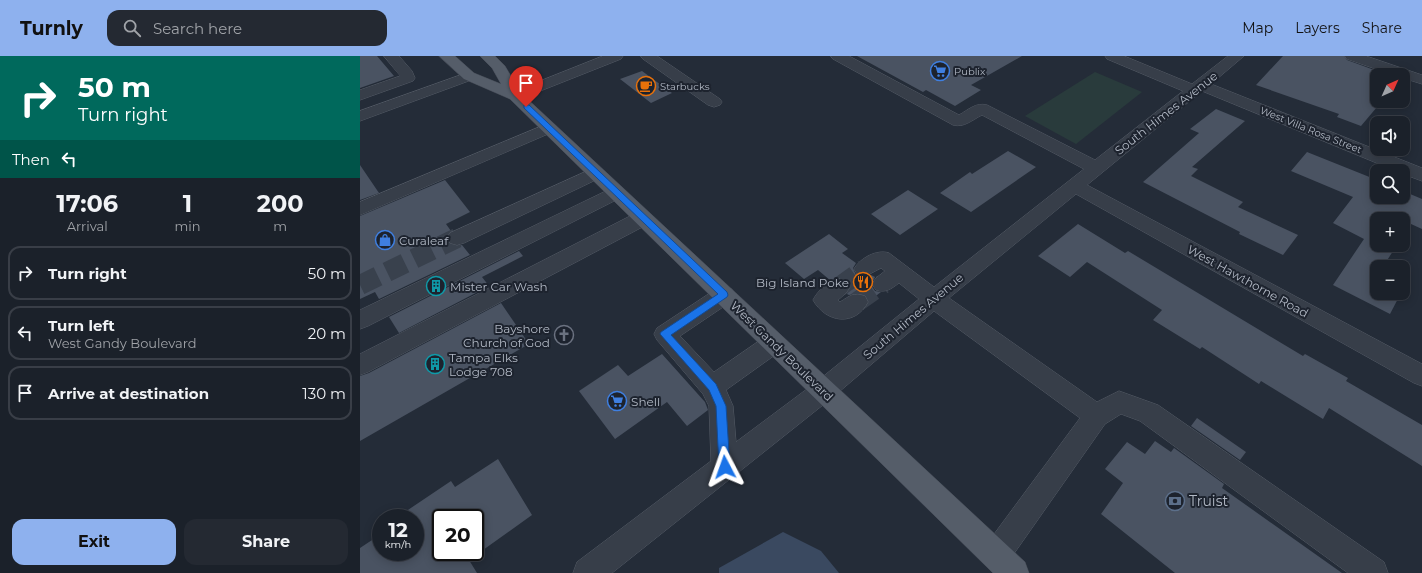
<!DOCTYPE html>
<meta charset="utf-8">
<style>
:root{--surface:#1b212a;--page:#242932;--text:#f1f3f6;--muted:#a0a3a8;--line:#393e47;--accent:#8eb1ee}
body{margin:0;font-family:Montserrat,sans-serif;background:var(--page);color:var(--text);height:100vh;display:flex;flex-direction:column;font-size:15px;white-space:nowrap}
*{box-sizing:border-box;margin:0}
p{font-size:13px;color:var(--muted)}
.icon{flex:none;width:22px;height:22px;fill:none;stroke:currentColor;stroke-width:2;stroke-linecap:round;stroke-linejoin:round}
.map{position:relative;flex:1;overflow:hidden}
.sheet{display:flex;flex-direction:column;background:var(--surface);width:360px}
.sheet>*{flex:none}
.top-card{background:#00695c;color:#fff;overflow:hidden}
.needle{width:26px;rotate:45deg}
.buttons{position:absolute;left:1010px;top:12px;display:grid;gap:8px}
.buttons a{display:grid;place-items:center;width:40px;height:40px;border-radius:8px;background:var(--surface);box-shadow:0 2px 10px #0003,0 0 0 1px var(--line);font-size:20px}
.speed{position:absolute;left:12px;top:453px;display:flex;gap:8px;font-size:20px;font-weight:700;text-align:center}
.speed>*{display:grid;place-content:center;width:52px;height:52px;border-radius:50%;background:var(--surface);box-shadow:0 2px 10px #0003,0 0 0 1px var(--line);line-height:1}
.speed small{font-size:10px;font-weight:400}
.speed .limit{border:2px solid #111;border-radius:6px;background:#fff;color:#111}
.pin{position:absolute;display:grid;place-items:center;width:34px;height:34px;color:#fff;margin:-41px -17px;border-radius:50% 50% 50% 0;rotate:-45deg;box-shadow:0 0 4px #0007}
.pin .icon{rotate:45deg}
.me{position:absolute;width:44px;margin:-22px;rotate:356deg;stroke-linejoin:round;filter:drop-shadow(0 0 3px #0008)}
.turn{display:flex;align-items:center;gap:14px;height:84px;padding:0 12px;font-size:18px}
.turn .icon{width:52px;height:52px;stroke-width:2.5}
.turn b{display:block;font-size:28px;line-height:34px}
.then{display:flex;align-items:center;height:38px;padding:0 12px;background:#0003;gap:8px;font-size:15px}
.eta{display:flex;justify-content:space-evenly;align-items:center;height:68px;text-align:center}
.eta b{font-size:24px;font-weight:700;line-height:28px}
.cta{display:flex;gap:8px;margin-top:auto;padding:8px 12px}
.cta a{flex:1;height:46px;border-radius:12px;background:var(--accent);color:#111;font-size:16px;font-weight:700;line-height:46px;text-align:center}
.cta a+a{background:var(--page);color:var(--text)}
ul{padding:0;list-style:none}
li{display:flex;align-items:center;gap:12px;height:54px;margin:0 8px 6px;padding:0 4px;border:2px solid var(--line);border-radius:12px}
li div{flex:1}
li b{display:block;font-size:15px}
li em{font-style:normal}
header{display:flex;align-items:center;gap:24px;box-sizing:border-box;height:56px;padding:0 20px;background:var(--accent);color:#111}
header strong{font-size:19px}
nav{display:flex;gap:22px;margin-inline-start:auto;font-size:14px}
.search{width:280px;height:36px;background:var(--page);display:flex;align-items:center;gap:10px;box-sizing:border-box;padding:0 14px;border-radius:12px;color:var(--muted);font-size:15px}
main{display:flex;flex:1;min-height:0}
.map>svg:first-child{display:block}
.green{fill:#293b3c}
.water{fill:#3a4960}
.building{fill:#4a5362;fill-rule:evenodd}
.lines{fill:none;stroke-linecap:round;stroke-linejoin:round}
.minor-tunnel{stroke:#39414d;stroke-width:20;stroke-dasharray:20 10;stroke-linecap:butt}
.minor-casing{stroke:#555c67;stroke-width:1}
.major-casing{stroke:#414752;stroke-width:1}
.minor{fill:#373e49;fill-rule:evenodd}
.major{fill:#555d69;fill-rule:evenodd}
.route{fill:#1a73e8;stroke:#114b97}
.labels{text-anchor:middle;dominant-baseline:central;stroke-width:4;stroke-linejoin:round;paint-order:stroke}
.far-poi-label{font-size:10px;fill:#b2b9c5;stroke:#1d232e;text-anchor:start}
.far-street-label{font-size:10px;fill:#b2b9c5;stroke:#1d232e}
.street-label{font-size:12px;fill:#b2b9c5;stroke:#1d232e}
.poi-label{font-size:12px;fill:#b2b9c5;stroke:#1d232e;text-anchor:start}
.near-poi-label{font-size:14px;fill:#b2b9c5;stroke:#1d232e;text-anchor:start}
</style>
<header>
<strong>Turnly</strong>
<div class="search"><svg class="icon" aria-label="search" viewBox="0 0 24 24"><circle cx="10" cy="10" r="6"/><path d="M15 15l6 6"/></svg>Search here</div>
<nav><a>Map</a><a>Layers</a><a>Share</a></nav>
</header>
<main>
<section class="sheet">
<div class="top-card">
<div class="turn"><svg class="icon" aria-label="right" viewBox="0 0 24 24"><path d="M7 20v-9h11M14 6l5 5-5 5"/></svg><div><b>50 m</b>Turn right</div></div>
<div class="then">Then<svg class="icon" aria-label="left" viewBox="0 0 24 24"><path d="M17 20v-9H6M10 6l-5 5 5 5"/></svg></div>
</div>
<div class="eta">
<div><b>17:06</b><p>Arrival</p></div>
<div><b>1</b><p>min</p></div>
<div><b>200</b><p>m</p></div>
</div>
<ul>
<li><svg class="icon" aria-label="right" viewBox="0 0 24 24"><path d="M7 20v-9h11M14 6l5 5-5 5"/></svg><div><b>Turn right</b></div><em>50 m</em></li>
<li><svg class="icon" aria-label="left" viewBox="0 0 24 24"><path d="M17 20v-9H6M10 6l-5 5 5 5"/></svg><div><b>Turn left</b><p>West Gandy Boulevard</p></div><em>20 m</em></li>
<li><svg class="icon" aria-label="arrive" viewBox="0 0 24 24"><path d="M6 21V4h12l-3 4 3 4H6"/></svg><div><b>Arrive at destination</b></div><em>130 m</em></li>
</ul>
<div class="cta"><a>Exit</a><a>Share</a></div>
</section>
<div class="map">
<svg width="1062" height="517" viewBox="0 0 1062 517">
<rect width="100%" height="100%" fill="#242c38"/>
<path class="green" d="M735 16 782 36 716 88 665 60Z"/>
<path class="water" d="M423 476 461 495 479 517H359V512Z"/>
<path class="building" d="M0 0H17L34 20 0 32Z
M497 0H662L611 29 621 34 595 50 566 34 563 36Z
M923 0H984L987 4 1017 15V51L1001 70 977 61 979 58 896 29Z
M282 15 312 37 291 47 260 23Z
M856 53 885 65 832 111 838 113 831 120 883 146 878 151 938 179 923 199 879 178 880 176 783 126 839 77 830 73Z
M648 95 676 111 611 156 580 137 610 116 612 118Z
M947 96 1017 124V141H1043V135L1062 143V173L1051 168 1043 181V163H1017V189H1037L1024 209 1028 211H1017V237H1041L1030 258 973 229 1004 183 973 167 993 141 931 115Z
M0 109 19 137 0 144Z
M85 124 110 156 86 168 91 175 86 181 89 188 97 190 102 189 110 199 147 181 19 243 15 236 0 243V160Z
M548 134 578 153 540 179 511 158Z
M718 168 765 197 768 195 943 300 945 298 988 322 986 325 1062 369V410L969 352 963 363 901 325 899 328 842 291 840 293 793 264 802 254 727 206 710 221 678 200Z
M469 178 488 193 482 197 496 207 493 212 496 219 503 222 511 219 515 221 511 229 515 235 521 236 509 245 505 239 498 237 489 239 487 238 491 230 486 224 479 222 471 225 458 214 444 223 425 207Z
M159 195 163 200 122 221 129 230 39 277 29 261Z
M141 247 169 288 0 385V320L9 317Z
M302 298 345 346 348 354 327 370 307 346 255 383 219 335 258 309 268 320Z
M837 362 886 396 880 404 831 370Z
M795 385 811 396 814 392 864 428 862 432 982 517H815L741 458 763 427 745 413 767 386 785 398Z
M138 403 172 459 109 504 117 517H0V492L21 478V496H55V462H36L91 425 95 431ZM81 462H115V496H81Z"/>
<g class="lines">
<path class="minor-tunnel" d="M0 229 97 182
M479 231 504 213
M497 246 523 228"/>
<defs>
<path id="minor" d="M24 0H39L52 15 55 22 53 25 0 44V34L40 20Z
M243 0H263L261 3 160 43 155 45 150 43 147 40 150 37Z
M281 0H297L360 43 362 46 360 49 354 51 348 49 283 3Z
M471 0H489L599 59C608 54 616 46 627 49L735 104 823 35 747 3 745 0H764L832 28 868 0H884L851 28 1062 112V125L1043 118V115H1036L842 35 727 129 1062 308V330L1054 327 716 138 589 242 737 346 759 335 798 349 1024 506 1028 517H988L780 365 761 358 745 368 646 509 636 514 626 509 621 499 626 489 720 362 574 255 473 341 252 517H213L217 506 351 405 349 350 343 338 297 284 294 278 297 272 356 233 364 231 372 233 375 239 372 245 320 280 354 316 406 280 414 278 422 280 425 287 422 294 366 334 373 350 376 386 455 327 559 243 539 227C531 233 526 237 516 234L512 228 516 222 525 215 521 212 504 221 497 218 494 213C500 202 517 193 529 197L574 231 724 113 622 59C612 64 604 72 593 69L473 3Z
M985 0H1006L1062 19V28L1043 22V19H1033L987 3Z
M109 16 114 17 116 20 114 23 0 65V55Z
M189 67 195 69 197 72 195 75 0 159V146Z
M236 111 242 113 245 117 242 121 104 187 97 189 90 187 87 182 90 177Z
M256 131 262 133 265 137 262 141 8 270 0 273V254L250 133Z
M283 155 290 157 293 162 290 167 8 316 0 319V298L276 157Z
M479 223 486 225 490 231 486 237 478 244 480 246C490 240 493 236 505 240L508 246C495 271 466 267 453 244 458 234 468 226 479 223Z"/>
<path id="major" d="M79 0H95L114 17 141 28 132 12 120 0H135L145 10 161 37 665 506 669 517H633L150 43 104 23Z"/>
</defs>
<use href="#minor" class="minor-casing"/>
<use href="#major" class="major-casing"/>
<use href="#minor" class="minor"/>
<use href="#major" class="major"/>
</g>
<path class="route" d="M164 49H169L367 236 368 239 367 241 311 279 356 328 366 350 370 411 369 414 365 416 361 414 359 411 356 350 349 334 300 278 301 276 358 238 164 52Z"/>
<defs>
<symbol id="supermarket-ring" viewBox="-11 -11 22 22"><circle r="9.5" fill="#1d232e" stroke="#3f7fe0" stroke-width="1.5"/><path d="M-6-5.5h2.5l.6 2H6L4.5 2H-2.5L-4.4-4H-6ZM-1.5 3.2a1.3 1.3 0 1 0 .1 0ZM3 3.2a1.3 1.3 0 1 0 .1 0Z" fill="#3f7fe0"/></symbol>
<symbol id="cafe-ring" viewBox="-11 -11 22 22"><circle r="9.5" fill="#1d232e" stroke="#e8710a" stroke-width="1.5"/><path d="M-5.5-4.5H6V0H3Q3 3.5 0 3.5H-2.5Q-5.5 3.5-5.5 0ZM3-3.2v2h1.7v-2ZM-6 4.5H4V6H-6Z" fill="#e8710a"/></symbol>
<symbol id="shop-ring" viewBox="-11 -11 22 22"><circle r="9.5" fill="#1d232e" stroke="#3f7fe0" stroke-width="1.5"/><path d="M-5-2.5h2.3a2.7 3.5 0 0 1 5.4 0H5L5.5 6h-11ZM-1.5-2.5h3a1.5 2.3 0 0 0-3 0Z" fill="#3f7fe0"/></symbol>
<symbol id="restaurant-ring" viewBox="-11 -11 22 22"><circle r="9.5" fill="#1d232e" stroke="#e8710a" stroke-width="1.5"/><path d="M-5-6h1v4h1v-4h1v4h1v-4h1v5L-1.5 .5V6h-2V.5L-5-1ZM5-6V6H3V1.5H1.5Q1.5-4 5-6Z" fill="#e8710a"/></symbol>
<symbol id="building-ring" viewBox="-11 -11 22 22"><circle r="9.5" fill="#1d232e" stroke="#0f9aa8" stroke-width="1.5"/><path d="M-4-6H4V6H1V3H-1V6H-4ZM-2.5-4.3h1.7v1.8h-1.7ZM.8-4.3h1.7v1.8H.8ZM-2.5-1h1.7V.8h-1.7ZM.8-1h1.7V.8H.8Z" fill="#0f9aa8"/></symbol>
<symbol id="church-ring" viewBox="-11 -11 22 22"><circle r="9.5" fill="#1d232e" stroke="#6b7280" stroke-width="1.5"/><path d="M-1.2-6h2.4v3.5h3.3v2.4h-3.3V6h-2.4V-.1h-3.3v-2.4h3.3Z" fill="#6b7280"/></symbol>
<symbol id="bank-ring" viewBox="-11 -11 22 22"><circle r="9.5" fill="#1d232e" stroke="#5c6f8a" stroke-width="1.5"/><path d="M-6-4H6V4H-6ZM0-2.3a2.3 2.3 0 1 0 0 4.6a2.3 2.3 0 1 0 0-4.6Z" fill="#5c6f8a"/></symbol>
</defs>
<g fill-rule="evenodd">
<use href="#supermarket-ring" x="569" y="4" width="22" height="22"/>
<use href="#cafe-ring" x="275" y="19" width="22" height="22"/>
<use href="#shop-ring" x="14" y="173" width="22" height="22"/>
<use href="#restaurant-ring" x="492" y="215" width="22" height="22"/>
<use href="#building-ring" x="65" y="219" width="22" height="22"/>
<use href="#church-ring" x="193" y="268" width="22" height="22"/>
<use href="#building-ring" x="64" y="297" width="22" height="22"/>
<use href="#supermarket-ring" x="246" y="334" width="22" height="22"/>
<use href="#bank-ring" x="804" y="434" width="22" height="22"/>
</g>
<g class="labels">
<g class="far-poi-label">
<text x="594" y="15">Publix</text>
<text x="300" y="30">Starbucks</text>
</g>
<g class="far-street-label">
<text transform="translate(951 74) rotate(22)">West Villa Rosa Street</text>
</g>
<g class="street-label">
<text transform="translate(806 57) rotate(-38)">South Himes Avenue</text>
<text transform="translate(888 225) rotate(29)">West Hawthorne Road</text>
<text transform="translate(553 260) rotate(-40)">South Himes Avenue</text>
<text transform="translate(422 295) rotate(44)">West Gandy Boulevard</text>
</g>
<g class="poi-label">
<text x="39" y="184">Curaleaf</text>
<text x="489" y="226" text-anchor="end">Big Island Poke</text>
<text x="90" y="230">Mister Car Wash</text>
<text x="190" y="272" text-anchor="end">Bayshore<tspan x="190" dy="14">Church of God</tspan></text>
<text x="89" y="301">Tampa Elks<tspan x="89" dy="14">Lodge 708</tspan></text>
<text x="271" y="345">Shell</text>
</g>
<g class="near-poi-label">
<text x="829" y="445">Truist</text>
</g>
</g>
</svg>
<div class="buttons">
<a><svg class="needle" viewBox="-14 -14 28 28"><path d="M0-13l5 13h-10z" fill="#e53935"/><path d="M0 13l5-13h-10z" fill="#a0a3a8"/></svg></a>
<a><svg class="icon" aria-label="sound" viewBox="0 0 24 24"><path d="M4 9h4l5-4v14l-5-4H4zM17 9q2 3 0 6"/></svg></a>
<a><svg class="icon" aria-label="search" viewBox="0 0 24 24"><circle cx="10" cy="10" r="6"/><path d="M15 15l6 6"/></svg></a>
<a>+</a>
<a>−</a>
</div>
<div class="speed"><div>12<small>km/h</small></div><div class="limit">20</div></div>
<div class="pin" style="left:166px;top:51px;background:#d93025"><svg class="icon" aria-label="arrive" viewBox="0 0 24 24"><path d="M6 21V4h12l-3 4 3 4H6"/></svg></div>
<svg class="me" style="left:365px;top:411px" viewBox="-20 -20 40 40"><path d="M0-17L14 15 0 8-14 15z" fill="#1a73e8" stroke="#fff" stroke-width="4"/></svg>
</div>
</main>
